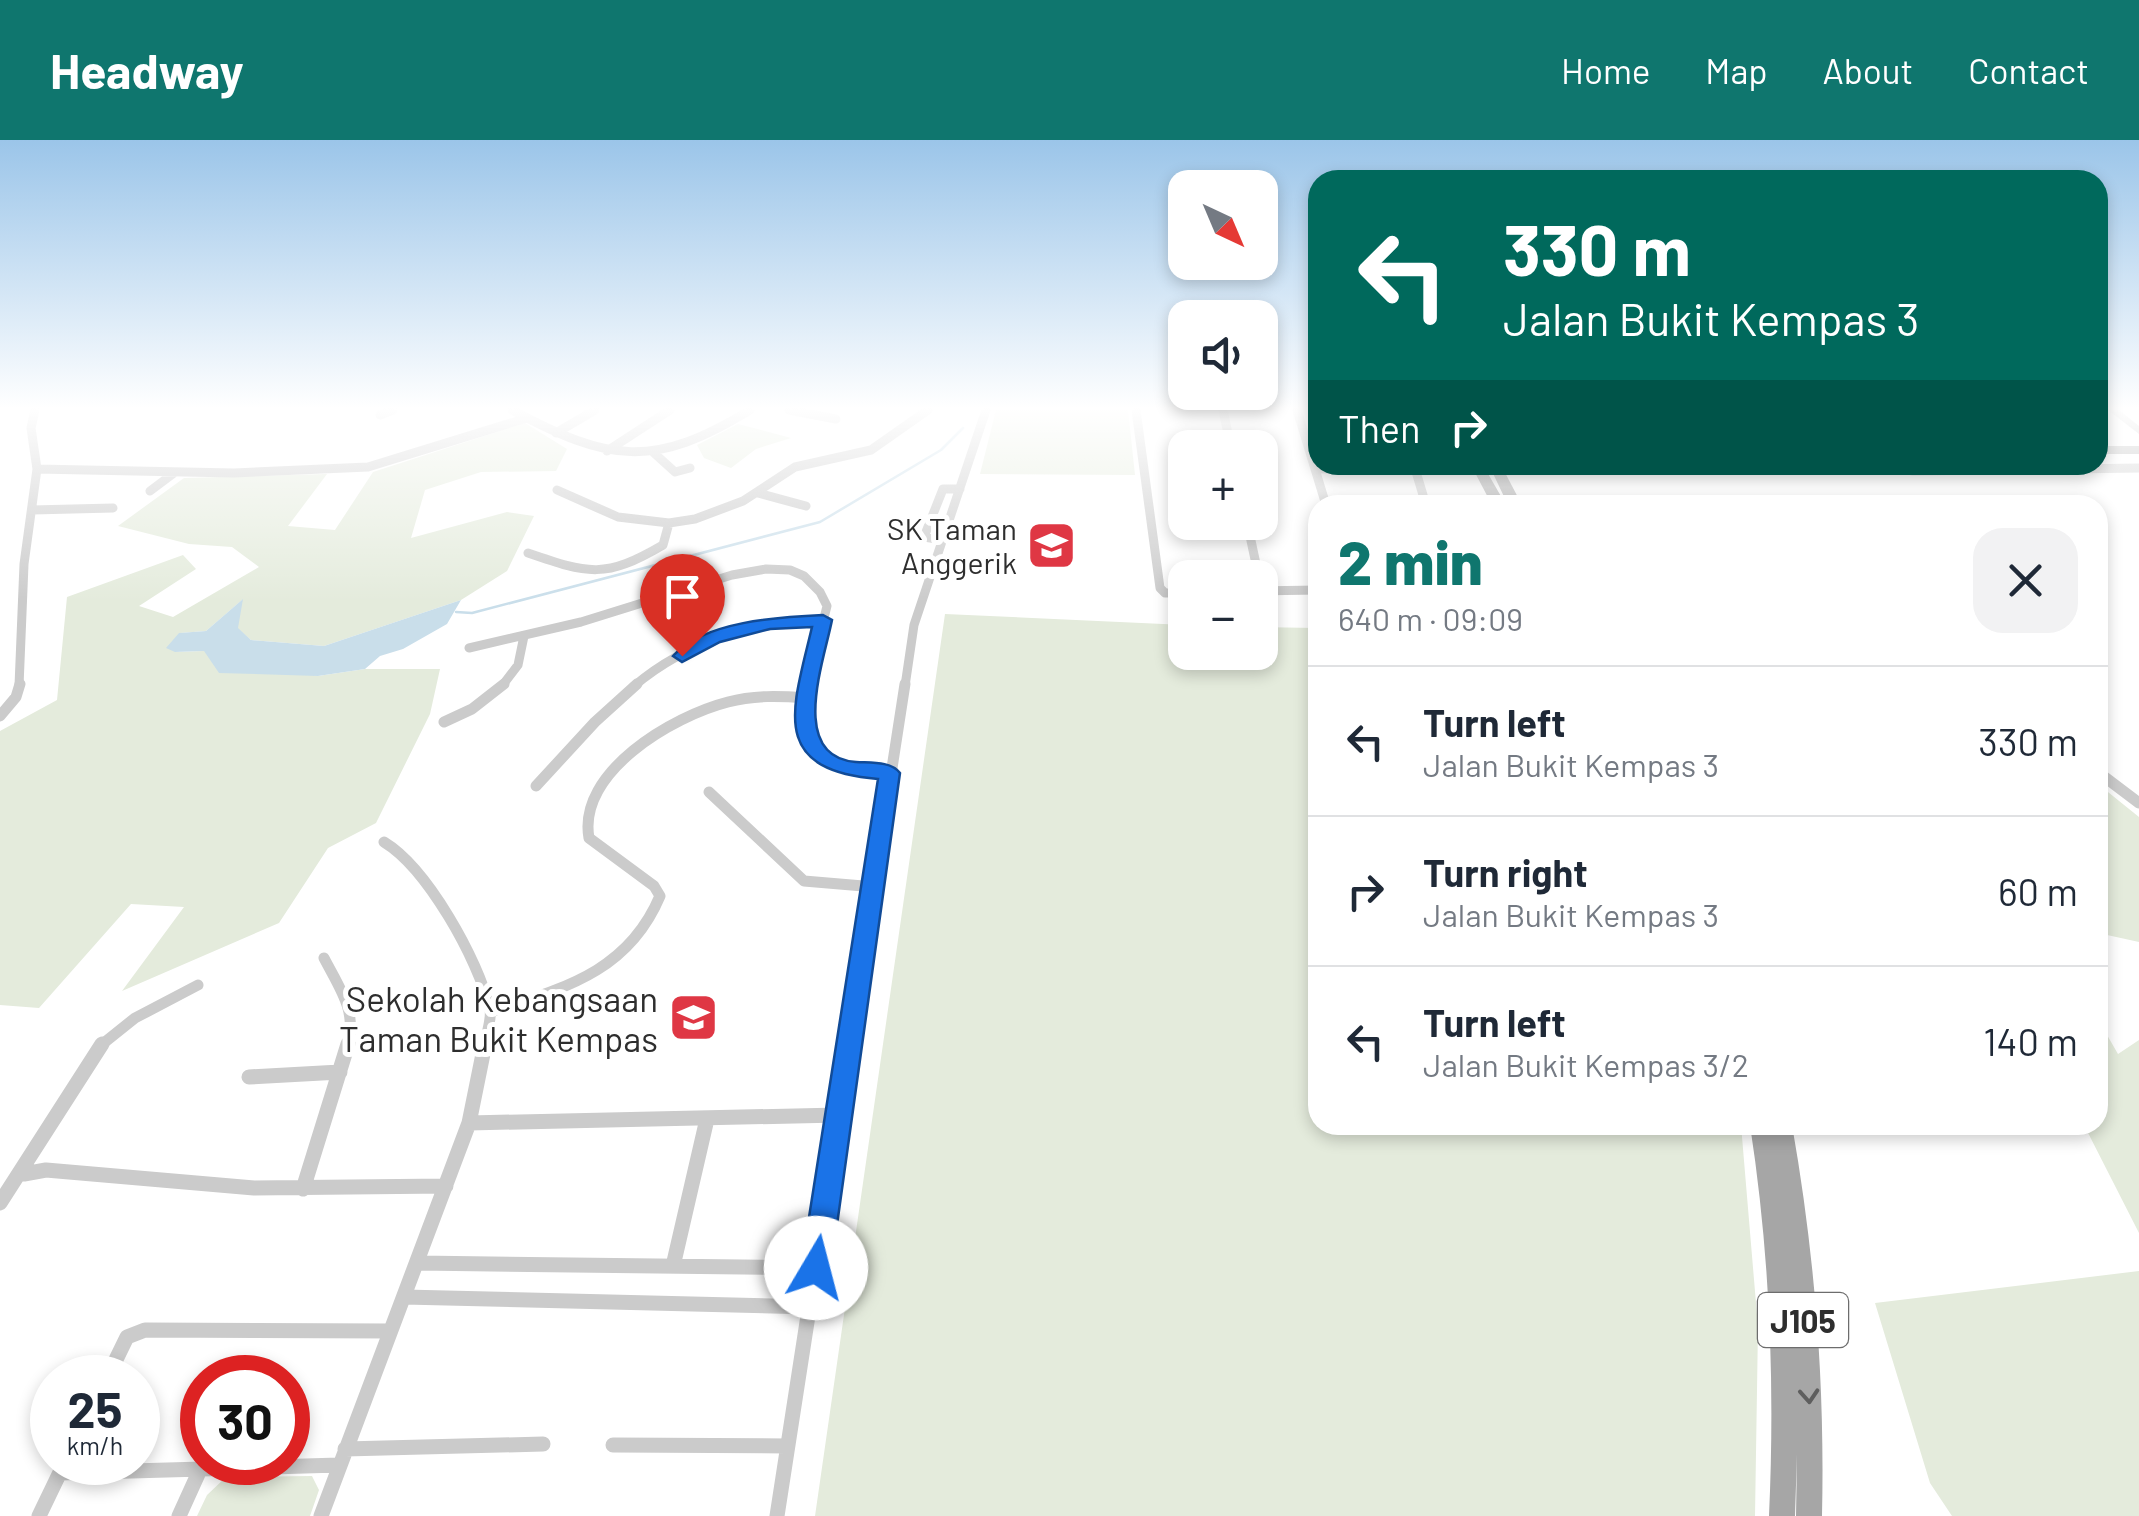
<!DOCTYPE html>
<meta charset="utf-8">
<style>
:root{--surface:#fff;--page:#f2f2f3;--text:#1f2937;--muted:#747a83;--line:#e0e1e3;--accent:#0f766e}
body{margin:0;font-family:Barlow,sans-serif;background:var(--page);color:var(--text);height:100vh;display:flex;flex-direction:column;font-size:38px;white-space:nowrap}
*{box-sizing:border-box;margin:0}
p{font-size:32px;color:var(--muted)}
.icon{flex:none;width:55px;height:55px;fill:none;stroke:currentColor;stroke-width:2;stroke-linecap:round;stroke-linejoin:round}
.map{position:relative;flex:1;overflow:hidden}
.sheet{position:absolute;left:1308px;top:355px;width:800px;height:640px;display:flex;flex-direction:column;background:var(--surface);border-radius:30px;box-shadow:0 5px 15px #0003}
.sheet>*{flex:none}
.hud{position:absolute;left:1308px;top:30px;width:800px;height:305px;border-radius:30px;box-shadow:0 5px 15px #0003;background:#00695c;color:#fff;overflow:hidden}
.needle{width:65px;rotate:136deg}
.tools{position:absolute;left:1168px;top:30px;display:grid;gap:20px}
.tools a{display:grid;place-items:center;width:110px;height:110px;border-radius:20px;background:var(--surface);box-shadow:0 5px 15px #0003;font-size:50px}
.speed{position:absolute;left:30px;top:1215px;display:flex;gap:20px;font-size:50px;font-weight:700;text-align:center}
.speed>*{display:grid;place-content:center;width:130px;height:130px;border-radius:50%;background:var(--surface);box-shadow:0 5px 15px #0003;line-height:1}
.speed small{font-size:25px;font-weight:400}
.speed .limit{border:15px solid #d22;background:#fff;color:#111}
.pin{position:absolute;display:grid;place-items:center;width:85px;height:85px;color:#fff;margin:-102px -42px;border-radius:50% 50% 50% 0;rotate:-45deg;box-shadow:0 0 10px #0007}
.pin .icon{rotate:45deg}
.me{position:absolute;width:110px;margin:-55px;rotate:8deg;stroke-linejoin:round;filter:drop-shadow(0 0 8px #0008)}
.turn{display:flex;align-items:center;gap:35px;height:210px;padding:0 30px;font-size:45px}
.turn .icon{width:130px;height:130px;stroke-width:2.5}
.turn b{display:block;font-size:70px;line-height:85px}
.then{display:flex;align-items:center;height:95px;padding:0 30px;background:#0003;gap:20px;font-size:38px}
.round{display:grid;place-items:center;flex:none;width:105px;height:105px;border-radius:30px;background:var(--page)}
.overview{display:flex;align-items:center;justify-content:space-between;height:170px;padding:0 30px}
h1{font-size:60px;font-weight:800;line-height:75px;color:var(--accent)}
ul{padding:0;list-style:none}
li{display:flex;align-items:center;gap:30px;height:150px;padding:0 30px;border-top:2px solid var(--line)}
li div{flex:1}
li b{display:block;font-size:38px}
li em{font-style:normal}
header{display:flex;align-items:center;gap:60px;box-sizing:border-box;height:140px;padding:0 50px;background:var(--accent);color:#fff}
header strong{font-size:48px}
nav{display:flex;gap:55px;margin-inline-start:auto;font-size:35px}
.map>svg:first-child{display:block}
.green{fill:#e4ebdc}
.water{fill:#c9deea}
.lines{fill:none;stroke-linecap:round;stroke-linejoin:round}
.stream{stroke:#c9deea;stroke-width:2.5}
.street-far2{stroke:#cbcbcb;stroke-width:9}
.street-far1{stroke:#cbcbcb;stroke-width:11}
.street{stroke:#cbcbcb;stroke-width:15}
.secondary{fill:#b8b8b8;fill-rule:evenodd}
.primary{fill:#a6a6a6;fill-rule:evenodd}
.oneway{stroke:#5e5e5e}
.route{fill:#1a73e8;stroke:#114b97;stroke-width:2.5}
.labels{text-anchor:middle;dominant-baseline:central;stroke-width:10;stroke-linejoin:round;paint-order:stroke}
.far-poi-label{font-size:30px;fill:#2e2e2e;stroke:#fff;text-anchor:end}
.shield{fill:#fff;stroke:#6d6d6d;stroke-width:2.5}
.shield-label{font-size:32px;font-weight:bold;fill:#2e2e2e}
.poi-label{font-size:35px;fill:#2e2e2e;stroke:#fff;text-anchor:end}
</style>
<header>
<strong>Headway</strong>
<nav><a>Home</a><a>Map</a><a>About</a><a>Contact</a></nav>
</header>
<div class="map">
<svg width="2139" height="1376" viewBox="0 0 2139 1376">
<rect width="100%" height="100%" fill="#fff"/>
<path class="green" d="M996 270H1128L1135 335 980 334Z
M525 283 567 309 556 331 481 332 425 350 411 398 507 372 534 376 507 431 461 460 324 506 251 500 237 488 242 460 206 491 180 493 175 512 204 511 318 536 365 529H440L430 574 376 683 328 708 279 783 122 851 184 767 131 764 39 868 0 865V591L57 560 67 457 183 415 196 429 139 466 173 477 259 427 232 407 189 404 118 386 184 338 327 334 288 386 335 390 373 332Z
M738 284 791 298 756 309 731 328 704 318 697 305Z
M945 474 1185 485V512H1260V487L1317 488 1318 985H1741L1758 1187 1755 1376H815Z
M2098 644 2139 677V802L2098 793Z
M2098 874 2104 877 2103 888 2118 914 2139 900V1093L2084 985H2098Z
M2139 1131V1376H1952L1930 1343 1875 1163Z
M312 1336 319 1350 310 1376H197L207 1355 226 1337Z"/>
<path class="water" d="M243 459 238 488 251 500 324 506 461 460 447 484 403 509 380 516 365 529 318 536 219 533 204 511 175 512 166 508 179 493 206 491Z"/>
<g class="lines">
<path class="stream" d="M456 472 472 473 820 382 941 310 963 288"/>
<path class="street-far2" d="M512 270C609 322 654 329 750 270
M789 270 836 279
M1136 270 1160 448 1165 453H1185
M1223 270 1231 308
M1297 270 1326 365
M380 275 393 270
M556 293 595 270
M607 311 670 270
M654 313 675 332 690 328
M1414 325 1426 365
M1908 325 1912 331 2139 328
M37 329 234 333 368 327 527 278
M1315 329 1415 328
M557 350 618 377 669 383 695 379 743 361 795 327 871 310 928 270
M150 351 174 333
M758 353 806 366
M1379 365 1426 364
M32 370 113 368
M1247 382 1259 438
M943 400 924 397 943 349H960
M528 413C589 434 605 439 663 405L669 383
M1260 451 1318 450
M469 508 581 482 732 435 766 429 790 430 804 436 820 452 827 466 807 546
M19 546 24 424 37 329 31 288 35 270
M502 546 518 525 524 496
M634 546C690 499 751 484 823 480
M905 546 914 485 986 270"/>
<path class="street-far1" d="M807 544C797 614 826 631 890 633
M0 576 16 557 20 544
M444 582 472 569 504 544
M2098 632 2139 663
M536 646 595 582 637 544
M709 652 804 741 875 747
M384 702C427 728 478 819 490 869 492 880 486 895 484 906
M324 818C340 849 358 872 347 906
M491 872C564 848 628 832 660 756L654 746 589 698C577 632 673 576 728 562 754 555 780 556 806 558
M100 906 135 878 198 845
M849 906 905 544"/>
<path class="street" d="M249 937 340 932
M469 983 839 975
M24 1034 46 1030 254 1048 446 1046
M303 1049 348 904
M0 1063 102 904
M418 1123 816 1128
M673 1126 707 979
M404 1157 812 1167
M107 1238 127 1197 145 1190 390 1191
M613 1305 787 1306
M345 1309 543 1304
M60 1333 339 1325
M39 1376 65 1322
M179 1376 199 1332
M321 1376 469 983 485 904
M777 1376 850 904"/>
<path class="secondary" d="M2108 270H2119L2139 286V294Z"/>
<path class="primary" d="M2098 306H2139V314H2098Z
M1471 325H1483L1506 365H1492Z
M1489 325H1501L1522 365H1508Z
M1750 985H1792C1815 1115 1825 1244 1822 1376H1796L1797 1314 1795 1376H1769C1775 1244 1770 1115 1750 985Z"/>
</g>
<defs><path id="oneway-chevron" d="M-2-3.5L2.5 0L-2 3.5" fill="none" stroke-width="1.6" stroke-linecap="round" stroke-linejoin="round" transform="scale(2.5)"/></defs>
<use class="oneway" href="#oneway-chevron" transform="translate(1809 1256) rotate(86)"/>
<linearGradient id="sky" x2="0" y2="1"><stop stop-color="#9bc5e9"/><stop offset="0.58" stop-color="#fff"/><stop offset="1" stop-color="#fff" stop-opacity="0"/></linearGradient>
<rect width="2139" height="462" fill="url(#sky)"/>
<path class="route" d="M823 475 832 480C824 521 788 617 856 622 871 623 891 621 900 633L831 1128 827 1138 816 1143 806 1138 801 1128 878 639C767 630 793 568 812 487L770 489 720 502 682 522 673 516C704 481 779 477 823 475Z"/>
<defs>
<symbol id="school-square" viewBox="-11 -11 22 22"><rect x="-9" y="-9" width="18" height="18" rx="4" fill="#df3744" stroke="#fff"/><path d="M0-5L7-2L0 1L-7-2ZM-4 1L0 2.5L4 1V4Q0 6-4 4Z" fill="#fff"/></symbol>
</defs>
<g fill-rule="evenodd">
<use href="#school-square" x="1024" y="378" width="55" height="55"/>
<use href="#school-square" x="666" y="850" width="55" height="55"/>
</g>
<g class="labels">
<g class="far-poi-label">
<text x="1017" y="388">SK Taman<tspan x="1017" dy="34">Anggerik</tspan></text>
</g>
<rect class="shield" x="1758" y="1153" width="90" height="54" rx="8"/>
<g class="shield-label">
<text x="1803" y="1180">J105</text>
</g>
<g class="poi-label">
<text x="658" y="858">Sekolah Kebangsaan<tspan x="658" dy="40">Taman Bukit Kempas</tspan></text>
</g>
</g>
</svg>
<div class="tools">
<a><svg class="needle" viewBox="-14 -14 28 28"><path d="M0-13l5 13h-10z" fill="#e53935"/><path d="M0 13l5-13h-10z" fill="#747a83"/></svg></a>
<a><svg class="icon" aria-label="sound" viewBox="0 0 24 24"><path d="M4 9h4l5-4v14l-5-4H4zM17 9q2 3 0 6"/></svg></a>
<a>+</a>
<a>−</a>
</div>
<div class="speed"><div>25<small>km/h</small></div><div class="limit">30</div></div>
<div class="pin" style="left:682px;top:516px;background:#d93025"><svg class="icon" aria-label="arrive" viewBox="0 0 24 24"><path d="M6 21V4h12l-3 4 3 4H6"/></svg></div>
<svg class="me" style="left:816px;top:1128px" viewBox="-20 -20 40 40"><circle r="19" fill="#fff"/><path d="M0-13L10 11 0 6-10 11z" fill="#1a73e8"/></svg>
<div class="hud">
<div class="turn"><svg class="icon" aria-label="left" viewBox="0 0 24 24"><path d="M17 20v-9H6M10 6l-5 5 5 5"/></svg><div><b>330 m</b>Jalan Bukit Kempas 3</div></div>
<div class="then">Then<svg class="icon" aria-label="right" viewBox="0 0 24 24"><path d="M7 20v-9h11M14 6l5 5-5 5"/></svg></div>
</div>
<section class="sheet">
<div class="overview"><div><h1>2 min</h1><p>640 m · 09:09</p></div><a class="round"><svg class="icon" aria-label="close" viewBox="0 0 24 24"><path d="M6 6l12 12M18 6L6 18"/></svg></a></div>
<ul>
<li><svg class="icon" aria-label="left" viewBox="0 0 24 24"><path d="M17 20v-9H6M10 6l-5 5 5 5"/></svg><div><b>Turn left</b><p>Jalan Bukit Kempas 3</p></div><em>330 m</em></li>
<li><svg class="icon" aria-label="right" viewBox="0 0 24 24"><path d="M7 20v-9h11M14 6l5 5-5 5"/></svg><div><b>Turn right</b><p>Jalan Bukit Kempas 3</p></div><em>60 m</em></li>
<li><svg class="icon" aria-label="left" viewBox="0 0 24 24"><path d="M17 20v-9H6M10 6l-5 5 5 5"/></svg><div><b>Turn left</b><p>Jalan Bukit Kempas 3/2</p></div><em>140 m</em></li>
</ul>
</section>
</div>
